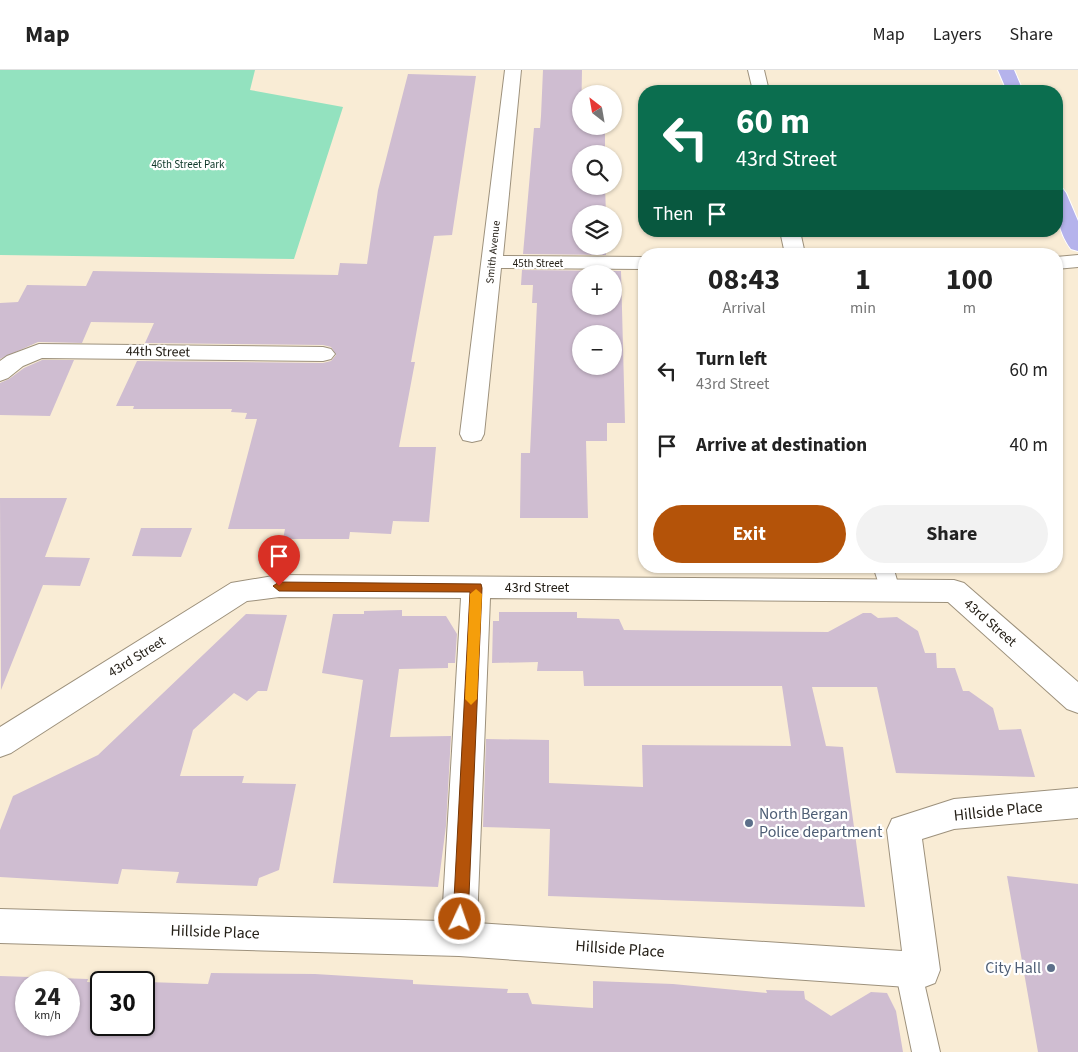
<!DOCTYPE html>
<meta charset="utf-8">
<style>
:root{--surface:#fff;--page:#f2f2f2;--text:#222;--muted:#767676;--line:#e0e0e0;--accent:#b45309}
body{margin:0;font-family:"Source Sans 3",sans-serif;background:var(--page);color:var(--text);height:100vh;display:flex;flex-direction:column;font-size:19px;white-space:nowrap}
*{box-sizing:border-box;margin:0}
p{font-size:16px;color:var(--muted)}
.icon{flex:none;width:28px;height:28px;fill:none;stroke:currentColor;stroke-width:2;stroke-linecap:round;stroke-linejoin:round}
.map{position:relative;flex:1;overflow:hidden}
.sheet{position:absolute;left:638px;top:178px;width:425px;height:325px;display:flex;flex-direction:column;background:var(--surface);border-radius:20px;box-shadow:0 1px 4px #0004}
.sheet>*{flex:none}
.top-card{position:absolute;left:638px;top:15px;width:425px;height:152px;border-radius:20px;box-shadow:0 1px 4px #0004;background:#0b6e4f;color:#fff;overflow:hidden}
.needle{width:32px;rotate:329deg}
.fabs{position:absolute;left:572px;top:15px;display:grid;gap:10px}
.fabs a{display:grid;place-items:center;width:50px;height:50px;border-radius:50%;background:var(--surface);box-shadow:0 1px 4px #0004;font-size:25px}
.speed{position:absolute;left:15px;top:901px;display:flex;gap:10px;font-size:25px;font-weight:700;text-align:center}
.speed>*{display:grid;place-content:center;width:65px;height:65px;border-radius:50%;background:var(--surface);box-shadow:0 1px 4px #0004;line-height:1}
.speed small{font-size:12px;font-weight:400}
.speed .limit{border:2px solid #111;border-radius:8px;background:#fff;color:#111}
.pin{position:absolute;display:grid;place-items:center;width:42px;height:42px;color:#fff;margin:-51px -21px;border-radius:50% 50% 50% 0;rotate:-45deg;box-shadow:0 0 5px #0007}
.pin .icon{rotate:45deg}
.me{position:absolute;width:55px;margin:-28px;rotate:3deg;stroke-linejoin:round;filter:drop-shadow(0 0 4px #0008)}
.turn{display:flex;align-items:center;gap:18px;height:105px;padding:0 15px;font-size:22px}
.turn .icon{width:65px;height:65px;stroke-width:2.5}
.turn b{display:block;font-size:35px;line-height:42px}
.then{display:flex;align-items:center;height:48px;padding:0 15px;background:#0003;gap:10px;font-size:19px}
.eta{display:flex;justify-content:space-evenly;align-items:center;height:85px;text-align:center}
.eta b{font-size:30px;font-weight:700;line-height:35px}
.primary-button{display:flex;gap:10px;margin-top:auto;padding:10px 15px}
.primary-button a{flex:1;height:58px;border-radius:30px;background:var(--accent);color:#fff;font-size:20px;font-weight:700;line-height:58px;text-align:center}
.primary-button a+a{background:var(--page);color:var(--text)}
ul{padding:0;list-style:none}
li{display:flex;align-items:center;gap:15px;height:75px;padding:0 15px}
li div{flex:1}
li b{display:block;font-size:19px}
li em{font-style:normal}
header{display:flex;align-items:center;gap:30px;box-sizing:border-box;height:70px;padding:0 25px;background:var(--surface);border-bottom:1px solid var(--line)}
header strong{font-size:24px}
nav{display:flex;gap:28px;margin-inline-start:auto;font-size:18px}
.map>svg:first-child{display:block}
.green{fill:#93e2bf}
.building{fill:#cfbdd1;fill-rule:evenodd}
.lines{fill:none;stroke-linecap:round;stroke-linejoin:round}
.service-casing{stroke:#9d917c;stroke-width:2}
.minor-casing{stroke:#9d917c;stroke-width:2}
.primary-casing{stroke:#fff;stroke-width:2}
.service{fill:#fff;fill-rule:evenodd}
.minor{fill:#fff;fill-rule:evenodd}
.primary{fill:#b5b3ec;fill-rule:evenodd}
.route{fill:#b45309;stroke:#753606}
.slow{fill:#f59e0b}
.service-dot{fill:#5c6f8a;stroke:#fff;stroke-width:2}
.labels{text-anchor:middle;dominant-baseline:central;stroke-width:4.5;stroke-linejoin:round;paint-order:stroke}
.far-park-label{font-size:11px;fill:#0d3728;stroke:#fff}
.far-street-label{font-size:11px;fill:#252018;stroke:#fff}
.street-label{font-size:14px;fill:#252018;stroke:#fff}
.near-street-label{font-size:16px;fill:#252018;stroke:#fff}
.near-service-label{font-size:16px;fill:#4e5e75;stroke:#fff;text-anchor:start}
</style>
<header>
<strong>Map</strong>
<nav><a>Map</a><a>Layers</a><a>Share</a></nav>
</header>
<div class="map">
<svg width="1078" height="982" viewBox="0 0 1078 982">
<rect width="100%" height="100%" fill="#f9ecd5"/>
<path class="green" d="M0 0H255L250 20 343 37 294 189 0 185Z"/>
<path class="building" d="M543 0H582L581 56H605V84H581V116H605L606 144H581V176H606V185L523 184 534 58H540L541 46Z
M408 4 476 6 452 165 434 166 411 292H415L399 377H436L429 452 393 451 391 464 350 462 349 469H283L285 459H228L257 349H245L247 343 231 342 232 339H133L134 336H116L137 291 323 293 331 291 336 285 331 277 323 275 145 273 154 253 91 252 82 273 38 272 0 289V233L18 232 27 215 86 216 93 201 338 205 340 193 367 194 378 120Z
M522 200 621 201 625 353H607V371H586L588 448H520L521 383H530L537 233H532L533 215H521ZM581 204H614V236H581ZM581 264H614V296H581Z
M42 290H74L50 346 0 345V313L9 309 24 298Z
M0 428H67L45 487 90 488 80 516 43 515 1 620Z
M141 458H192L181 487 132 486Z
M402 540V546H446L457 564 455 593H448V598L399 599 390 667 451 666 446 756 438 817 333 813 363 610 322 603 333 544H364V541Z
M499 542H577V548L619 549 624 560 713 561 828 562 863 543H871L878 548 897 547 918 561 925 583H936L937 598H955L963 621H969L993 638 999 660 1021 659 1035 707 896 703 877 617H812L826 676 843 677 865 837 548 826 550 759 483 757 486 669 549 670V713L643 717 642 675 791 676 782 616H584L583 601H537L538 592 492 593 493 551H499Z
M246 544 287 545 267 621H258L247 631 234 623 193 660 180 706H244L242 713 296 714 279 800 259 808 257 816 176 813 179 802 122 799 118 814 0 807V760L13 726 98 685Z
M1007 806 1078 814V982H1038Z
M211 903 315 904 413 910V914L508 919 507 923H528L532 934 593 938V911L673 914 767 923 766 920 804 921 805 929 831 946 871 922 887 923 896 941 903 982H0V906L88 909 87 912 101 913V955H144V914L147 912 208 914ZM26 912H69V955H26Z"/>
<g class="lines">
<defs>
<path id="service" d="M873 496H893L900 521 897 527 890 529 883 527Z
M908 886 917 890 921 899 940 982H912L895 899 899 890Z"/>
<path id="minor" d="M505 0H521L503 186 644 187V199L501 198 484 364 481 370 472 372 463 370 460 364Z
M748 0H764L769 21H753Z
M780 161H800L805 184H785Z
M1078 185V197L1056 199V187Z
M39 274 323 277 331 279 335 284 331 289 323 291 42 288 23 296 8 308 0 311V291L7 286Z
M279 505 954 510 964 513 1078 612V643L1067 639 948 532 490 528 477 853 902 881 887 760 892 749 954 729 1078 718V748L954 759 922 769 940 900 935 913 922 918 459 886 0 873V839L442 851 461 528 279 527 247 531 11 683 0 687V657L231 513Z"/>
<path id="primary" d="M998 0H1014L1023 21H1007Z
M1056 117 1063 119 1066 123 1078 151V181L1071 179C1057 160 1056 140 1056 117Z"/>
</defs>
<use href="#service" class="service-casing"/>
<use href="#minor" class="minor-casing"/>
<use href="#primary" class="primary-casing"/>
<use href="#service" class="service"/>
<use href="#minor" class="minor"/>
<use href="#primary" class="primary"/>
</g>
<path class="route" d="M279 512 481 514 482 518 468 849 466 854 460 856 455 854 453 849 470 522 279 521 273 516Z"/>
<path class="slow" d="M476 519 482 524 477 629 471 635 465 629 470 524Z"/>
<g class="service-dot">
<circle cx="749" cy="753" r="5"/>
<circle cx="1051" cy="898" r="5"/>
</g>
<g class="labels">
<g class="far-park-label">
<text x="188" y="94">46th Street Park</text>
</g>
<g class="far-street-label">
<text transform="translate(493 182) rotate(-84)">Smith Avenue</text>
<text x="538" y="193">45th Street</text>
</g>
<g class="street-label">
<text transform="translate(158 282) rotate(1)">44th Street</text>
<text x="537" y="518">43rd Street</text>
<text transform="translate(990 553) rotate(41)">43rd Street</text>
<text transform="translate(137 587) rotate(-32)">43rd Street</text>
</g>
<g class="near-street-label">
<text transform="translate(998 741) rotate(-6)">Hillside Place</text>
<text transform="translate(215 862) rotate(2)">Hillside Place</text>
<text transform="translate(620 879) rotate(4)">Hillside Place</text>
</g>
<g class="near-service-label">
<text x="759" y="744">North Bergan<tspan x="759" dy="18">Police department</tspan></text>
<text x="1041" y="898" text-anchor="end">City Hall</text>
</g>
</g>
</svg>
<div class="fabs">
<a><svg class="needle" viewBox="-14 -14 28 28"><path d="M0-13l5 13h-10z" fill="#e53935"/><path d="M0 13l5-13h-10z" fill="#767676"/></svg></a>
<a><svg class="icon" aria-label="search" viewBox="0 0 24 24"><circle cx="10" cy="10" r="6"/><path d="M15 15l6 6"/></svg></a>
<a><svg class="icon" aria-label="layers" viewBox="0 0 24 24"><path d="M12 4l9 5-9 5-9-5zM3 14l9 5 9-5"/></svg></a>
<a>+</a>
<a>−</a>
</div>
<div class="speed"><div>24<small>km/h</small></div><div class="limit">30</div></div>
<div class="pin" style="left:279px;top:516px;background:#d93025"><svg class="icon" aria-label="arrive" viewBox="0 0 24 24"><path d="M6 21V4h12l-3 4 3 4H6"/></svg></div>
<svg class="me" style="left:460px;top:849px" viewBox="-20 -20 40 40"><circle r="17" fill="#b45309" stroke="#fff" stroke-width="3"/><path d="M0-11L8 9 0 5-8 9z" fill="#fff"/></svg>
<div class="top-card">
<div class="turn"><svg class="icon" aria-label="left" viewBox="0 0 24 24"><path d="M17 20v-9H6M10 6l-5 5 5 5"/></svg><div><b>60 m</b>43rd Street</div></div>
<div class="then">Then<svg class="icon" aria-label="arrive" viewBox="0 0 24 24"><path d="M6 21V4h12l-3 4 3 4H6"/></svg></div>
</div>
<section class="sheet">
<div class="eta">
<div><b>08:43</b><p>Arrival</p></div>
<div><b>1</b><p>min</p></div>
<div><b>100</b><p>m</p></div>
</div>
<ul>
<li><svg class="icon" aria-label="left" viewBox="0 0 24 24"><path d="M17 20v-9H6M10 6l-5 5 5 5"/></svg><div><b>Turn left</b><p>43rd Street</p></div><em>60 m</em></li>
<li><svg class="icon" aria-label="arrive" viewBox="0 0 24 24"><path d="M6 21V4h12l-3 4 3 4H6"/></svg><div><b>Arrive at destination</b></div><em>40 m</em></li>
</ul>
<div class="primary-button"><a>Exit</a><a>Share</a></div>
</section>
</div>
